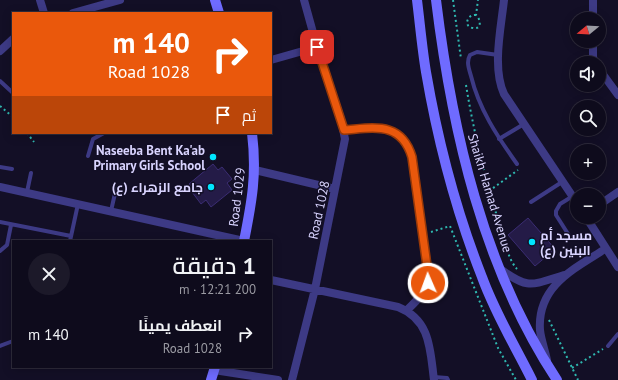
<!DOCTYPE html>
<html lang="ar">
<meta charset="utf-8">
<style>
:root{--surface:#0e0b1c;--page:#1c1929;--text:#f1f3f6;--muted:#9b9ba3;--line:#2e2b3b}
body{margin:0;font-family:"PT Sans",Cairo,sans-serif;background:var(--page);color:var(--text);direction:rtl;height:100vh;display:flex;flex-direction:column;font-size:15px;white-space:nowrap}
*{box-sizing:border-box;margin:0}
p{font-size:13px;color:var(--muted)}
.icon{flex:none;width:22px;height:22px;fill:none;stroke:currentColor;stroke-width:2;stroke-linecap:round;stroke-linejoin:round}
.map{position:relative;flex:1;overflow:hidden;direction:ltr}
.drawer{position:absolute;left:12px;top:240px;width:260px;height:128px;display:flex;flex-direction:column;background:var(--surface);border-radius:0px;box-shadow:0 2px 10px #0003,0 0 0 1px var(--line);direction:rtl}
.drawer>*{flex:none}
.hud{position:absolute;left:12px;top:12px;width:260px;height:122px;border-radius:0px;box-shadow:0 2px 10px #0003,0 0 0 1px var(--line);direction:rtl;background:#ea580c;color:#fff;overflow:hidden}
.needle{width:26px;rotate:252deg}
.fabs{position:absolute;left:570px;top:12px;display:grid;gap:8px}
.fabs a{display:grid;place-items:center;width:36px;height:36px;border-radius:50%;background:var(--surface);box-shadow:0 2px 10px #0003,0 0 0 1px var(--line);font-size:20px}
.pin{position:absolute;display:grid;place-items:center;width:34px;height:34px;color:#fff;margin:-17px;border-radius:8px;box-shadow:0 2px 6px #0006}
.me{position:absolute;width:44px;margin:-22px;rotate:358deg;stroke-linejoin:round;filter:drop-shadow(0 0 3px #0008)}
.turn{display:flex;align-items:center;gap:14px;height:84px;padding:0 16px;font-size:18px}
.turn .icon{width:52px;height:52px;stroke-width:2.5}
.turn b{display:block;font-size:28px;line-height:34px}
.then{display:flex;align-items:center;height:38px;padding:0 16px;background:#0003;gap:8px;font-size:15px}
.round{display:grid;place-items:center;flex:none;width:42px;height:42px;border-radius:21px;background:var(--page)}
.head{display:flex;align-items:center;justify-content:space-between;height:68px;padding:0 16px}
h1{font-size:24px;font-weight:600;line-height:30px}
ul{padding:0;list-style:none}
li{display:flex;align-items:center;gap:12px;height:52px;padding:0 16px}
li div{flex:1}
li b{display:block;font-size:15px}
li em{font-style:normal}
.map>svg:first-child{display:block}
.building{fill:#241b47;stroke:#3b2d73}
.lines{fill:none;stroke-linecap:round;stroke-linejoin:round}
.path{stroke:#2fb8b0;stroke-width:2;stroke-dasharray:2 3;stroke-linecap:butt}
.lane{stroke:#3d3a85;stroke-width:4}
.street{stroke:#3d3a85;stroke-width:8}
.secondary{stroke:#6f6bff;stroke-width:10}
.route-casing{stroke:#983908;stroke-width:10}
.route{stroke:#ea580c;stroke-width:7}
.poi-dot{fill:#00e5ff;stroke:#130f26;stroke-width:1.5}
.labels{text-anchor:middle;dominant-baseline:central;stroke-width:3;stroke-linejoin:round;paint-order:stroke}
.poi-label{font-size:13px;font-weight:bold;fill:#d9d4ff;stroke:#130f26;text-anchor:end}
.street-label{font-size:13px;fill:#d9d4ff;stroke:#130f26}
</style>
<div class="map">
<svg width="618" height="380" viewBox="0 0 618 380">
<rect width="100%" height="100%" fill="#130f26"/>
<path class="building" d="M213 164 218 170 222 167 232 179 227 183 232 190 211 207 206 200 201 204 192 192 194 190 189 184Z
M528 218 555 249 535 266 508 235Z"/>
<g class="lines">
<path class="path" d="M453 0 461 59
M476 15C467 14 463 27 473 28 482 30 481 19 476 15L478 0
M466 85C474 134 486 182 501 229 505 242 508 259 517 269
M0 106 13 117
M27 133 34 142
M489 191 518 170
M431 232 450 226 498 348 516 380
M549 320 578 380
M572 368 603 349"/>
<path class="lane" d="M498 55 477 52 470 55C466 62 469 69 471 76 479 109 497 136 517 164
M0 81 13 93
M499 139 524 124
M88 156 93 139 104 133
M0 167 12 169
M27 192 31 173
M531 202 562 182
M111 211 116 189
M0 222 71 236
M570 237 556 215V211L560 204 573 196
M70 241 78 204
M0 251 7 245 11 225
M0 346 13 341
M608 346 618 334
M434 377 447 378 448 380"/>
<path class="street" d="M40 0 44 13
M504 0C501 28 492 68 504 94L577 203
M73 13 120 0
M593 19V0
M593 41V57L595 63
M0 51 13 39
M271 60 317 47
M599 69 618 95
M344 130C374 129 402 121 412 157L428 273C427 290 419 299 407 310
M255 170 335 189
M0 187 244 241
M599 205 618 192
M586 217 618 267
M499 268C528 290 531 285 564 275
M271 280 398 307C431 320 430 350 434 380
M547 360C545 350 541 340 540 330 537 286 574 269 605 249
M214 370 278 380
M292 380 315 289 345 139 341 119 317 47 304 0"/>
<path class="secondary" d="M215 0 219 13
M417 0C420 24 422 48 426 72 438 142 456 211 482 277 495 313 515 346 532 380
M436 0C452 131 483 268 557 380
M244 241C252 201 257 174 252 133
M211 380 215 367"/>
</g>
<g class="lines">
<defs>
<path id="route" d="M317 47 344 130C374 128 401 121 412 157L428 273V283"/>
</defs>
<use href="#route" class="route-casing"/>
<use href="#route" class="route"/>
</g>
<g class="poi-dot">
<circle cx="213" cy="157" r="4"/>
<circle cx="211" cy="187" r="4"/>
<circle cx="532" cy="242" r="4"/>
</g>
<g class="labels">
<g class="poi-label">
<text x="205" y="150">Naseeba Bent Ka'ab<tspan x="205" dy="15">Primary Girls School</tspan></text>
<text x="203" y="187">جامع الزهراء (ع)</text>
<text x="540" y="235" text-anchor="start">مسجد أم<tspan x="540" dy="15">البنين (ع)</tspan></text>
</g>
<g class="street-label">
<text transform="translate(490 193) rotate(73)">Shaikh Hamad Avenue</text>
<text transform="translate(237 197) rotate(-83)">Road 1029</text>
<text transform="translate(319 210) rotate(-78)">Road 1028</text>
</g>
</g>
</svg>
<div class="fabs">
<a><svg class="needle" viewBox="-14 -14 28 28"><path d="M0-13l5 13h-10z" fill="#e53935"/><path d="M0 13l5-13h-10z" fill="#9b9ba3"/></svg></a>
<a><svg class="icon" aria-label="sound" viewBox="0 0 24 24"><path d="M4 9h4l5-4v14l-5-4H4zM17 9q2 3 0 6"/></svg></a>
<a><svg class="icon" aria-label="search" viewBox="0 0 24 24"><circle cx="10" cy="10" r="6"/><path d="M15 15l6 6"/></svg></a>
<a>+</a>
<a>−</a>
</div>
<div class="pin" style="left:317px;top:47px;background:#d93025"><svg class="icon" aria-label="arrive" viewBox="0 0 24 24"><path d="M6 21V4h12l-3 4 3 4H6"/></svg></div>
<svg class="me" style="left:428px;top:283px" viewBox="-20 -20 40 40"><circle r="17" fill="#ea580c" stroke="#fff" stroke-width="3"/><path d="M0-11L8 9 0 5-8 9z" fill="#fff"/></svg>
<div class="hud">
<div class="turn"><svg class="icon" aria-label="right" viewBox="0 0 24 24"><path d="M7 20v-9h11M14 6l5 5-5 5"/></svg><div><b>140 m</b>Road 1028</div></div>
<div class="then">ثم<svg class="icon" aria-label="arrive" viewBox="0 0 24 24"><path d="M6 21V4h12l-3 4 3 4H6"/></svg></div>
</div>
<section class="drawer">
<div class="head"><div><h1>1 دقيقة</h1><p>200 m · 12:21</p></div><a class="round"><svg class="icon" aria-label="close" viewBox="0 0 24 24"><path d="M6 6l12 12M18 6L6 18"/></svg></a></div>
<ul>
<li><svg class="icon" aria-label="right" viewBox="0 0 24 24"><path d="M7 20v-9h11M14 6l5 5-5 5"/></svg><div><b>انعطف يمينًا</b><p>Road 1028</p></div><em>140 m</em></li>
</ul>
</section>
</div>
